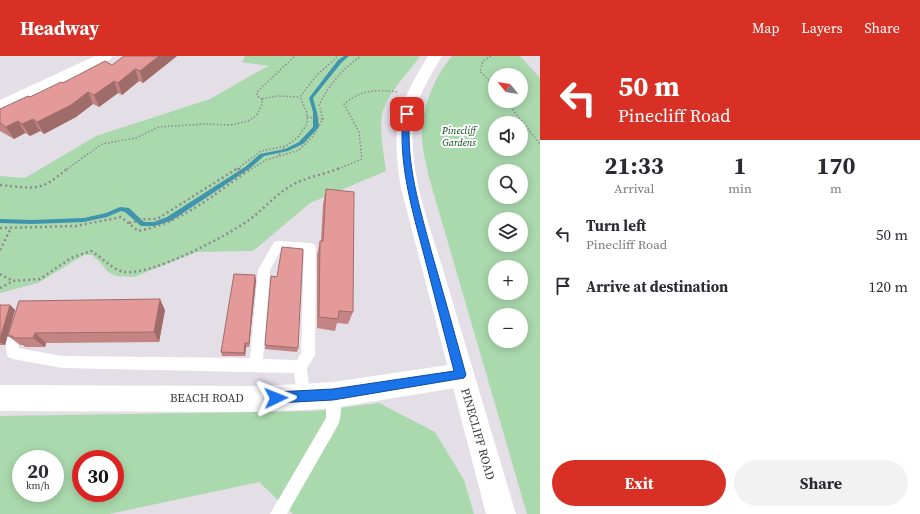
<!DOCTYPE html>
<meta charset="utf-8">
<style>
:root{--surface:#fff;--page:#f2f2f3;--text:#2b2b33;--muted:#7c7c81;--accent:#d93025}
body{margin:0;font-family:"Source Serif 4",serif;background:var(--page);color:var(--text);height:100vh;display:flex;flex-direction:column;font-size:15px;white-space:nowrap}
*{box-sizing:border-box;margin:0}
p{font-size:13px;color:var(--muted)}
.icon{flex:none;width:22px;height:22px;fill:none;stroke:currentColor;stroke-width:2;stroke-linecap:round;stroke-linejoin:round}
.map{position:relative;flex:1;overflow:hidden}
.panel{display:flex;flex-direction:column;background:var(--surface);width:380px}
.panel>*{flex:none}
.hud{background:#d93025;color:#fff;overflow:hidden}
.needle{width:26px;rotate:300deg}
.buttons{position:absolute;left:488px;top:12px;display:grid;gap:8px}
.buttons a{display:grid;place-items:center;width:40px;height:40px;border-radius:50%;background:var(--surface);box-shadow:0 2px 10px #0003;font-size:20px}
.speed{position:absolute;left:12px;top:394px;display:flex;gap:8px;font-size:20px;font-weight:700;text-align:center}
.speed>*{display:grid;place-content:center;width:52px;height:52px;border-radius:50%;background:var(--surface);box-shadow:0 2px 10px #0003;line-height:1}
.speed small{font-size:10px;font-weight:400}
.speed .limit{border:6px solid #d22;background:#fff;color:#111}
.pin{position:absolute;display:grid;place-items:center;width:34px;height:34px;color:#fff;margin:-17px;border-radius:8px;box-shadow:0 2px 6px #0006}
.me{position:absolute;width:44px;margin:-22px;rotate:88deg;stroke-linejoin:round;filter:drop-shadow(0 0 3px #0008)}
.turn{display:flex;align-items:center;gap:14px;height:84px;padding:0 12px;font-size:18px}
.turn .icon{width:52px;height:52px;stroke-width:2.5}
.turn b{display:block;font-size:28px;line-height:34px}
.eta{display:flex;justify-content:space-evenly;align-items:center;height:68px;text-align:center}
.eta b{font-size:24px;font-weight:700;line-height:28px}
.button{display:flex;gap:8px;margin-top:auto;padding:8px 12px}
.button a{flex:1;height:46px;border-radius:24px;background:var(--accent);color:#fff;font-size:16px;font-weight:700;line-height:46px;text-align:center}
.button a+a{background:var(--page);color:var(--text)}
ul{padding:0;list-style:none}
li{display:flex;align-items:center;gap:12px;height:52px;padding:0 12px}
li div{flex:1}
li b{display:block;font-size:15px}
li em{font-style:normal}
header{display:flex;align-items:center;gap:24px;box-sizing:border-box;height:56px;padding:0 20px;background:var(--accent);color:#fff}
header strong{font-size:19px}
nav{display:flex;gap:22px;margin-inline-start:auto;font-size:14px}
main{display:flex;flex:1;min-height:0}
.map>svg:first-child{display:block}
.green{fill:#aad9ad;fill-rule:evenodd}
.lines{fill:none;stroke-linecap:round;stroke-linejoin:round}
.stream{fill:#4095ad;fill-rule:evenodd}
.path-far1{stroke:#8e8a90;stroke-width:1.5;stroke-dasharray:1.5 2;stroke-linecap:butt}
.path{stroke:#8e8a90;stroke-width:2.5;stroke-dasharray:2 3;stroke-linecap:butt}
.lane{fill:#fff;fill-rule:evenodd}
.street{fill:#fff;fill-rule:evenodd}
.secondary{fill:#fff;fill-rule:evenodd}
.wall{fill:#c38483}
.shaded-wall{fill:#9f6c6a}
.building{fill:#e39a98;stroke:#9f6c6a}
.route{fill:#1a73e8;stroke:#114b97}
.labels{text-anchor:middle;dominant-baseline:central;stroke-width:4;stroke-linejoin:round;paint-order:stroke}
.far-park-label{font-size:10px;font-style:italic;fill:#094416;stroke:#fff}
.street-label{font-size:12px;fill:#3c3a3d;stroke:#fff}
</style>
<header>
<strong>Headway</strong>
<nav><a>Map</a><a>Layers</a><a>Share</a></nav>
</header>
<main>
<div class="map">
<svg width="540" height="458" viewBox="0 0 540 458">
<rect width="100%" height="100%" fill="#e4dee7"/>
<path class="green" d="M245 0H420C409 17 385 39 382 59 379 77 384 97 386 115L310 147 253 195 197 196 134 221 116 220 108 216 99 205 92 199H84L38 227 0 237V120L25 122 96 80 210 43 268 10 242 6Z
M452 0H520L540 22V458H527L428 118C426 106 422 93 422 81 422 52 433 23 452 0ZM495 19H521V45H495ZM495 67H521V93H495ZM495 115H521V141H495ZM495 163H521V189H495ZM495 211H521V237H495ZM495 259H521V285H495Z
M379 347 435 376 464 424 474 458H293L259 426 109 458H0V360L317 355ZM21 403H55V437H21ZM81 403H115V437H81Z"/>
<g class="lines">
<path class="stream" d="M344 0H349L342 6 313 42 317 56 319 71 303 88 288 95 264 100 249 113 171 165 154 170H141L125 156 121 155 107 161 84 166 32 168 0 167V163L32 164 84 162 106 157 120 151 129 152 144 166H154L167 161 245 111 260 98 285 93 299 86 313 71V56L309 42 338 4Z"/>
<path class="path-far1" d="M491 0 483 5 480 15 495 31
M262 43 277 40 300 41
M506 45 540 88
M307 61 323 63
M279 99 285 90
M67 113 102 88 136 82 159 71 206 68 231 69 248 65 256 60 262 49V43L257 40V36L295 0
M237 113 261 95 286 90 298 81 307 68V57L300 41 317 19 338 0
M251 113 266 104 299 94 313 80 323 63 319 49C329 29 342 13 361 0
M338 113 362 103 359 76 344 48C360 34 376 33 397 36"/>
<path class="path" d="M239 112 240 122
M0 129C36 132 39 137 68 112
M129 167 146 163H157L238 112
M0 172 76 170 121 161 138 175C183 167 215 137 252 112
M0 194 11 172
M0 218 13 225
M0 232 13 225 40 223 71 202 91 195C102 201 111 213 124 216 151 220 227 180 249 164 263 154 274 140 289 131 304 121 323 119 340 112"/>
<path class="lane" d="M278 185 310 187 314 188 316 191 315 299 307 312 310 341 308 346 303 348 298 346 294 317 62 312 13 303 8 301C3 289 8 278 13 266L18 264 23 266 24 270 18 292 62 300 250 302 258 214 274 186ZM281 194 304 195 301 297 297 304 263 303 270 214Z
M333 332 338 334C342 343 342 360 338 369L287 458H270L326 362V339L328 334Z"/>
<path class="street" d="M95 0H113L111 3 0 55V44Z
M461 307 470 310 474 319 470 328 461 331 333 352 303 354 248 356 0 355V329L248 330 303 328 333 326Z"/>
<path class="secondary" d="M428 0H442C429 22 415 44 413 69 409 119 430 170 444 217 468 297 492 378 516 458H486L401 132C391 73 397 50 428 0Z"/>
</g>
<path class="wall" d="M177 0 143 27 139 25 122 39 118 37 99 51 93 48 76 61 44 78 40 75 30 80 25 77 14 83 0 75V53L63 27 112 9Z
M326 133 353 256 348 268 337 267 335 275 317 272V199L320 185H321L323 148Z
M256 224 249 291H246L245 300H222L221 296Z
M0 249H10L15 254 5 289H0Z
M165 254 159 286 46 287 45 291H25L23 289H20L8 280Z
M265 289 298 292 297 296 265 293Z"/>
<path class="shaded-wall" d="M159 0H177L143 27 140 15Z
M135 13 139 25 122 39 118 27Z
M114 25 118 37 99 51 94 39Z
M88 36 93 48 76 61 44 78 37 66Z
M33 63 40 75 30 80 22 68Z
M18 65 25 77 14 83 6 71Z
M255 219 256 224 249 291V287Z
M160 243 165 254 159 286 154 276Z
M10 249 15 254 5 289 0 286V283Z
M35 277 46 287 45 291 33 282Z
M245 287 246 291 245 300 244 297Z"/>
<path class="building" d="M124 0H159L140 15 135 13 118 27 114 25 94 39 88 36 71 49 37 66 33 63 22 68 18 65 6 71 0 67V53L28 40 30 41 61 26 63 27 105 5 112 9Z
M326 133 354 136 353 256 339 255 338 263 319 261 320 185H323Z
M282 191 303 193 298 292 265 289 271 220 277 221Z
M234 218 255 219 249 287H245L244 297 221 296Z
M160 243 154 276 35 277 33 282H13V280H8L19 245Z
M0 249H10L0 283Z"/>
<path class="route" d="M407 56 410 58C405 107 420 152 432 198 444 239 455 279 466 319L464 322 333 344 276 347 272 346 270 342 272 338 276 336 333 333 454 315C444 276 434 238 424 199 412 153 398 107 403 58Z"/>
<g class="labels">
<g class="far-park-label">
<text x="459" y="74">Pinecliff<tspan x="459" dy="12">Gardens</tspan></text>
</g>
<g class="street-label">
<text x="207" y="342">BEACH ROAD</text>
<text transform="translate(478 378) rotate(74)">PINECLIFF ROAD</text>
</g>
</g>
</svg>
<div class="buttons">
<a><svg class="needle" viewBox="-14 -14 28 28"><path d="M0-13l5 13h-10z" fill="#e53935"/><path d="M0 13l5-13h-10z" fill="#7c7c81"/></svg></a>
<a><svg class="icon" aria-label="sound" viewBox="0 0 24 24"><path d="M4 9h4l5-4v14l-5-4H4zM17 9q2 3 0 6"/></svg></a>
<a><svg class="icon" aria-label="search" viewBox="0 0 24 24"><circle cx="10" cy="10" r="6"/><path d="M15 15l6 6"/></svg></a>
<a><svg class="icon" aria-label="layers" viewBox="0 0 24 24"><path d="M12 4l9 5-9 5-9-5zM3 14l9 5 9-5"/></svg></a>
<a>+</a>
<a>−</a>
</div>
<div class="speed"><div>20<small>km/h</small></div><div class="limit">30</div></div>
<div class="pin" style="left:407px;top:58px;background:#d93025"><svg class="icon" aria-label="arrive" viewBox="0 0 24 24"><path d="M6 21V4h12l-3 4 3 4H6"/></svg></div>
<svg class="me" style="left:276px;top:342px" viewBox="-20 -20 40 40"><path d="M0-17L14 15 0 8-14 15z" fill="#1a73e8" stroke="#fff" stroke-width="4"/></svg>
</div>
<section class="panel">
<div class="hud">
<div class="turn"><svg class="icon" aria-label="left" viewBox="0 0 24 24"><path d="M17 20v-9H6M10 6l-5 5 5 5"/></svg><div><b>50 m</b>Pinecliff Road</div></div>
</div>
<div class="eta">
<div><b>21:33</b><p>Arrival</p></div>
<div><b>1</b><p>min</p></div>
<div><b>170</b><p>m</p></div>
</div>
<ul>
<li><svg class="icon" aria-label="left" viewBox="0 0 24 24"><path d="M17 20v-9H6M10 6l-5 5 5 5"/></svg><div><b>Turn left</b><p>Pinecliff Road</p></div><em>50 m</em></li>
<li><svg class="icon" aria-label="arrive" viewBox="0 0 24 24"><path d="M6 21V4h12l-3 4 3 4H6"/></svg><div><b>Arrive at destination</b></div><em>120 m</em></li>
</ul>
<div class="button"><a>Exit</a><a>Share</a></div>
</section>
</main>
